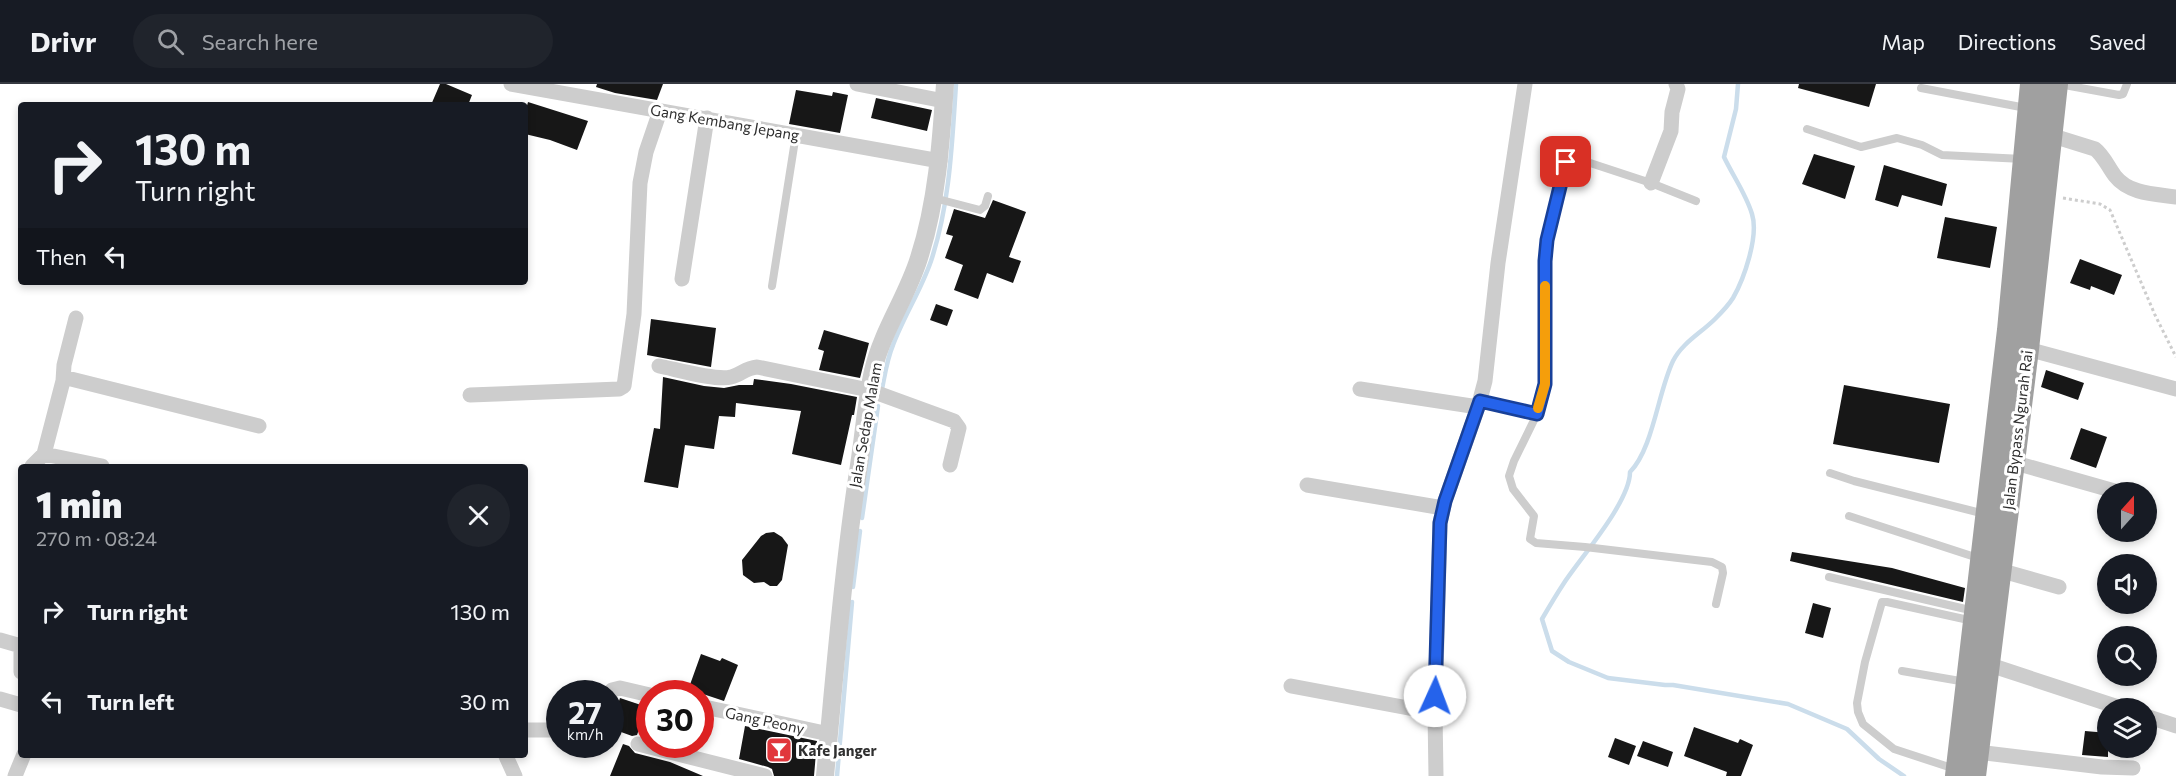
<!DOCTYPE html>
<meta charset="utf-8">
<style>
:root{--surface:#171b24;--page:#20242c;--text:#f1f3f6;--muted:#9ea1a6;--line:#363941}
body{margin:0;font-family:Commissioner,sans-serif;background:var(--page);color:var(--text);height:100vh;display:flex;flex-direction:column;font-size:22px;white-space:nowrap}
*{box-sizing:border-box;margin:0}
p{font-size:20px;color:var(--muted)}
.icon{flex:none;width:33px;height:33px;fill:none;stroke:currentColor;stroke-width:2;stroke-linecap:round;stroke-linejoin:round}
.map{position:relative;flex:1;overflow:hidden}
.side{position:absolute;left:18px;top:380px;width:510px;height:294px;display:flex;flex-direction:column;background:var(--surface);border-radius:6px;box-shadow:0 3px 9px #0003}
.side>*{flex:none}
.banner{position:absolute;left:18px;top:18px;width:510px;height:183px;border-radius:6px;box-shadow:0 3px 9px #0003;background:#171b24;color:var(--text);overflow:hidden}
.needle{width:39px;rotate:21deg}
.controls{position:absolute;left:2097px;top:398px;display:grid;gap:12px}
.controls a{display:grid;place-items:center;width:60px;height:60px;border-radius:50%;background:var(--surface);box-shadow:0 3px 9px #0003;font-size:30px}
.speed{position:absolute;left:546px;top:596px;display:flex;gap:12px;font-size:30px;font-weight:700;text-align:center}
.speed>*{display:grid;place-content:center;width:78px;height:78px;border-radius:50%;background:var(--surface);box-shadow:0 3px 9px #0003;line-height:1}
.speed small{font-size:15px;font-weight:400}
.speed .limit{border:9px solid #d22;background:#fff;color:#111}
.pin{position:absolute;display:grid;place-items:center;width:51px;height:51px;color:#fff;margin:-26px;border-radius:12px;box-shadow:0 3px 9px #0006}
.me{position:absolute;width:66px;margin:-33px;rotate:2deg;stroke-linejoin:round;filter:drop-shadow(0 0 4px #0008)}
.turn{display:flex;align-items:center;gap:21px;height:126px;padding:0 18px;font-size:27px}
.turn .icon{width:78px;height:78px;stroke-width:2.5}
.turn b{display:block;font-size:42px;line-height:51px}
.then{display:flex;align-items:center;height:57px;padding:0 18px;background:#0003;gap:12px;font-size:22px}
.round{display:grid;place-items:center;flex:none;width:63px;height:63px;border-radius:32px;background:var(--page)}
.headline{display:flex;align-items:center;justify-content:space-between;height:102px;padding:0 18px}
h1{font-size:36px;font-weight:800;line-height:45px}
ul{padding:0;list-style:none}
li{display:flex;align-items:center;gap:18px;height:90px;padding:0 18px}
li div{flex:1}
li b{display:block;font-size:22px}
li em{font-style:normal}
header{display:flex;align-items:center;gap:36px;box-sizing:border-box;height:84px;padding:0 30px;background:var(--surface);border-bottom:2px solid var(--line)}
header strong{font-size:28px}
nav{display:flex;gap:33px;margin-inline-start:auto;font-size:21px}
.search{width:420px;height:54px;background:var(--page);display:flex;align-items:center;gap:15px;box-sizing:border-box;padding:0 21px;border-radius:33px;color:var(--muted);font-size:22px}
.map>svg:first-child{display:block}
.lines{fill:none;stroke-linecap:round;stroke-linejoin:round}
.stream{stroke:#cbddeb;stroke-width:4.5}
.building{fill:#171717}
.path{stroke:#cdcdcd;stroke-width:3;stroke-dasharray:3 3;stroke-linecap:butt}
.service{stroke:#cdcdcd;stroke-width:8}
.minor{stroke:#cdcdcd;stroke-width:15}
.tertiary{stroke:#cdcdcd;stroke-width:18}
.trunk{stroke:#a0a0a0;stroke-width:24}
.route-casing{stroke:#184099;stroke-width:15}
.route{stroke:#2563eb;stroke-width:10}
.slow{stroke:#f59e0b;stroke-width:10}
.labels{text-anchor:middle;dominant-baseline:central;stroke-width:6;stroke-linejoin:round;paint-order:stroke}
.street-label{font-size:15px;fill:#303030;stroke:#fff}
.poi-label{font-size:15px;font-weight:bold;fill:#303030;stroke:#fff;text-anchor:start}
</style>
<header>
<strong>Drivr</strong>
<div class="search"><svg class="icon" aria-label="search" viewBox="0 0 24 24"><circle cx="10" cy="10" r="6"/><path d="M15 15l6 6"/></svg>Search here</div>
<nav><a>Map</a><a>Directions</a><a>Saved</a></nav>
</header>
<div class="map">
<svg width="2176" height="692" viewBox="0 0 2176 692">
<rect width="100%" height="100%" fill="#fff"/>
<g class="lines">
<path class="stream" d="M1738 0 1736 25 1724 73C1733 92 1746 110 1752 130 1759 152 1744 195 1733 214 1728 222 1721 229 1715 235 1701 249 1682 259 1673 277 1658 308 1653 365 1630 388 1630 418 1581 473 1564 499 1556 511 1549 523 1542 535L1552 567 1569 578 1608 594 1665 601H1673L1788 620 1847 645 1879 675 1904 692
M882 305C885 290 887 275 893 261 904 232 921 206 931 177 950 120 952 59 956 0
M862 434 878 322
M853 503 860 447
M837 692 852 518"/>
</g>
<path class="building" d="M440 0H446L472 11 468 21H431Z
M597 0H663L657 16 615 9 596 3Z
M1799 0H1876L1869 23 1798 4Z
M796 6 832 12 833 8 848 11 840 49 789 40Z
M876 14 932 26 927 47 871 34Z
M528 18 588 37 577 66 550 56 525 50V29Z
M1814 70 1855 82 1845 115 1802 100Z
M1884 81 1947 100 1942 122 1902 111 1898 123 1875 116Z
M993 116 1026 128 1009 173 1021 177 1013 199 987 189 978 215 954 206 963 181 945 174 953 152 946 150 954 125 985 134Z
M1945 133 1997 143 1990 184 1937 174Z
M2080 175 2122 191 2114 211 2091 202 2090 206 2070 199Z
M936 220 953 226 947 242 930 236Z
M651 235 716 244 711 283 647 271Z
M824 246 869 259 860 294 819 286 824 267 818 265Z
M2046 286 2084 299 2078 316 2041 303Z
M663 293 704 302 724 304 739 301H753L754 295 791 300 857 313 854 331H852L841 381 792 370 801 327 736 319 735 333 719 332 714 365 685 361 678 404 644 398 654 344 660 345Z
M1844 301 1950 320 1939 379 1833 360Z
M2081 344 2107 353 2096 384 2070 375Z
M774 448 782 453 788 461 782 496 777 502H770L764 498 754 499 743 491 742 476 761 452 766 449Z
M1792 468 1892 484 1965 504 1963 518 1790 477Z
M1813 519 1831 524 1823 554 1805 549Z
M701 570 720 577 722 574 738 581 724 617 700 609H687Z
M620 614 647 623 637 651 632 652 610 644Z
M745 642 817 657 814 692H774L772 685 768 683 739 675Z
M1694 643 1738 659 1740 655 1753 661 1741 692H1726L1727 688 1684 672Z
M2085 647 2108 649V673L2082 671Z
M1615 654 1636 662 1629 681 1608 673Z
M1643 657 1673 668 1668 683 1637 672Z
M623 660 629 662 635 669 670 678 703 692H610Z"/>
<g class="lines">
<path class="path" d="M2063 114 2100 120 2110 126 2155 231 2176 273"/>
<path class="service" d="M2059 0 2119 11 2123 10 2127 0
M1921 4 2026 24
M1807 45 1861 63 1897 54 1922 61 1942 71 2023 75
M934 114 980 126 985 122 988 112
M1696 117 1651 99 1572 73 1566 78 1547 156 1545 177V300L1537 330 1514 377 1509 392 1513 405 1534 432 1530 455 1536 459 1585 463 1712 478 1722 483 1723 489 1716 520
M772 202 796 50
M1480 317 1537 330
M1830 389 1854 397 1985 430
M1849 432 1978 474
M1829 493 1974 527
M1902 587 1966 598
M1955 685 1894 665 1863 640 1858 628 1857 619 1865 578 1882 518H1887L1973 537"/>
<path class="minor" d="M511 0 940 77
M857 0 944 17
M2050 51 2095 65C2104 72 2108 83 2115 92 2129 110 2155 110 2176 113
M1651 99 1671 47 1672 28 1678 5 1676 0
M682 195 707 34
M2027 265 2176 305
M659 282C675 285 716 297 731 293 741 291 745 284 757 283L869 306 954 337 959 344 950 381
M63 297 64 281 76 234
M1360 305 1478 323
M470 311 619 305 624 302 634 230 640 99 646 68 660 27
M44 370 102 382
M2012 378 2118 408
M32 382 44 370 63 297 67 294 259 342
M1307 401 1443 424
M1999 486 2059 503
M0 556 21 562
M21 561V588
M1987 580 2121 624
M1291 602 1435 629
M609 609 612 606 620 604 650 611
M0 615 21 621
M700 622 829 650
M2146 632 2176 642
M525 646H560
M638 660 765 692
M1977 668 2102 683 2133 684
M505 670 515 692
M15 692 24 670
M1436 692 1435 629 1440 439 1445 417 1478 323 1485 297 1498 179 1525 0"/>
<path class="tertiary" d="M825 692C835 588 843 485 859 381 864 350 866 318 873 287 882 247 907 213 919 174 937 118 941 59 945 0"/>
<path class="trunk" d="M1957 692 2009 246 2032 0
M1974 692 2027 265 2056 0"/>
</g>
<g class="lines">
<defs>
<path id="route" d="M1435 612 1440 439 1445 417 1480 317 1537 330 1545 300V177L1547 156 1566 78"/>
</defs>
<use href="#route" class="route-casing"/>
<use href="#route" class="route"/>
<path class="slow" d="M1538 324 1545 300V202"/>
</g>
<defs>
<symbol id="bar-square" viewBox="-11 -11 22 22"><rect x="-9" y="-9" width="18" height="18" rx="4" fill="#e1373c" stroke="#fff"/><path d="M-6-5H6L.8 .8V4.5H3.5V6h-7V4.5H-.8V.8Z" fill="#fff"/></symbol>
</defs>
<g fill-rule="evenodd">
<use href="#bar-square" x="764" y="651" width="30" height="30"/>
</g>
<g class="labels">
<g class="street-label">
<text transform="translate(725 38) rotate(10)">Gang Kembang Jepang</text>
<text transform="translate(865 341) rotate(-80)">Jalan Sedap Malam</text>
<text transform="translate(2017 346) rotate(-83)">Jalan Bypass Ngurah Rai</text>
<text transform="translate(765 636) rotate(12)">Gang Peony</text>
</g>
<g class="poi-label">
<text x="798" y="666">Kafe Janger</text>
</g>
</g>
</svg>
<div class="controls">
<a><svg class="needle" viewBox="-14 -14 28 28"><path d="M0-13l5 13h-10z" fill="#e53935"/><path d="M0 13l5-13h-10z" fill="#9ea1a6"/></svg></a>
<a><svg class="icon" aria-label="sound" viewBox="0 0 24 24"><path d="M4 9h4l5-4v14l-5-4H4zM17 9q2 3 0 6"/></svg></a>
<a><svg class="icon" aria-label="search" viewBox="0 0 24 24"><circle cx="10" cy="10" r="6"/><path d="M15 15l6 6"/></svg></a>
<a><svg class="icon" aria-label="layers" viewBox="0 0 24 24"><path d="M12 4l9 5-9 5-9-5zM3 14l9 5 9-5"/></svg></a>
</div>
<div class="speed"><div>27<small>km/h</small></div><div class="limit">30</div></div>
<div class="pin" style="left:1566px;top:78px;background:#d93025"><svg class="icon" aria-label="arrive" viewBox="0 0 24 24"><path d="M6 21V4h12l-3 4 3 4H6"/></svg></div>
<svg class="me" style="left:1435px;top:612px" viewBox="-20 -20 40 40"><circle r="19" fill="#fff"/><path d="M0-13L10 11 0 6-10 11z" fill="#2563eb"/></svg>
<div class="banner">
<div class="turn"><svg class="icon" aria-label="right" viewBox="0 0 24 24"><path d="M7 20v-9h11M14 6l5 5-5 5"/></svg><div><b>130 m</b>Turn right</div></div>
<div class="then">Then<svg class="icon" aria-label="left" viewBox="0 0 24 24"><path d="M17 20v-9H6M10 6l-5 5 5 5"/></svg></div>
</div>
<section class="side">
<div class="headline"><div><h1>1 min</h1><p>270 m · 08:24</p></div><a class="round"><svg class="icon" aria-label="close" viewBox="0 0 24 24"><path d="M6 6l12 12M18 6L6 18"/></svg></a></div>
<ul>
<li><svg class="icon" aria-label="right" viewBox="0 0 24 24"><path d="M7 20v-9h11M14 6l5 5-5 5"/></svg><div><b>Turn right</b></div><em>130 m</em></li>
<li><svg class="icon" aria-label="left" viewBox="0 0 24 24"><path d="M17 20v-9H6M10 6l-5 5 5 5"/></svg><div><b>Turn left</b></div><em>30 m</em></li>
</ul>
</section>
</div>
